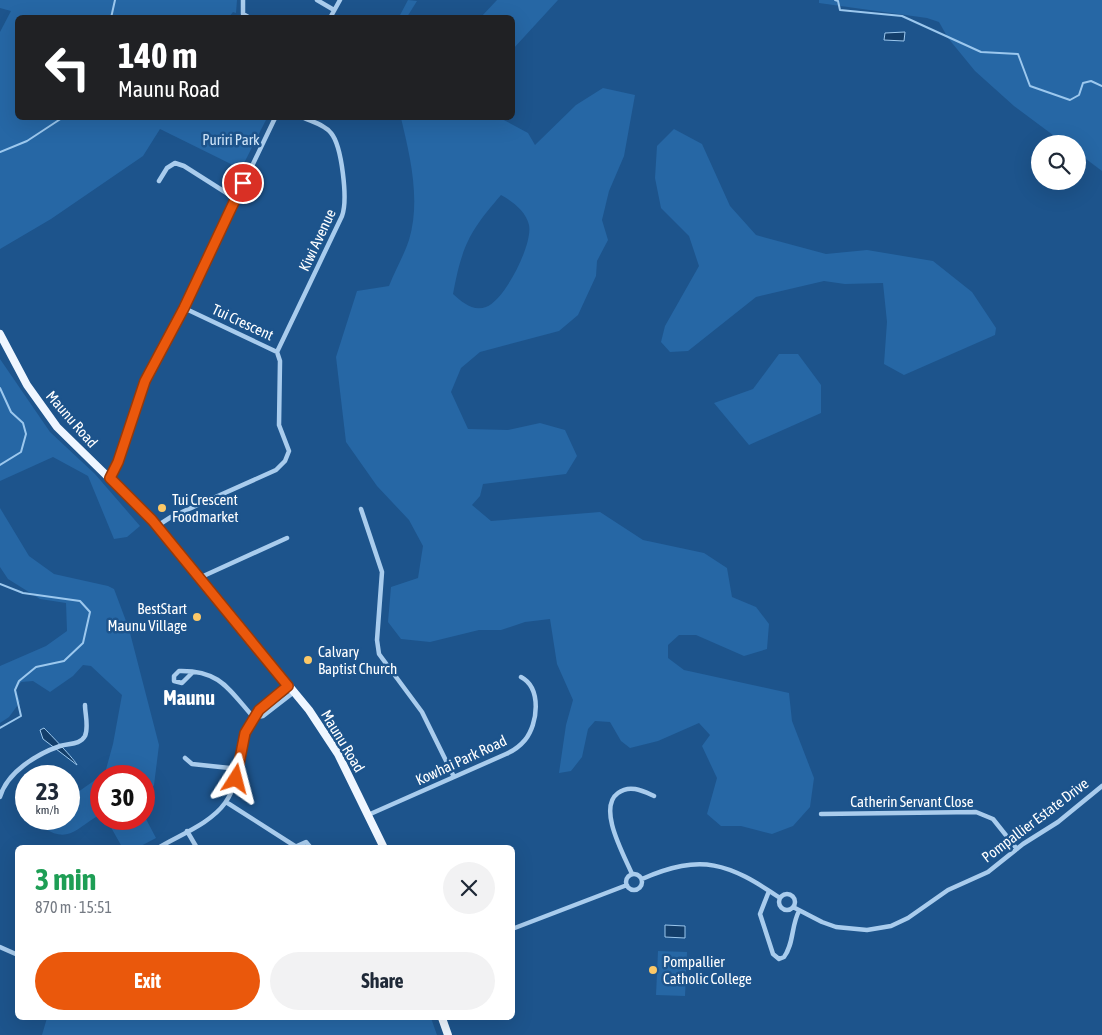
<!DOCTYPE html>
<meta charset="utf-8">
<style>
:root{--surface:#fff;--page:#f2f2f3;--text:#1f2937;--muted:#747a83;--accent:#ea580c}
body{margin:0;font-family:"Asap Condensed",sans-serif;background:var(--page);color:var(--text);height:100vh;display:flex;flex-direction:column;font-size:19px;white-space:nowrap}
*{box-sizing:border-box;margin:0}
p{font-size:16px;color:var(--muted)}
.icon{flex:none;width:28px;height:28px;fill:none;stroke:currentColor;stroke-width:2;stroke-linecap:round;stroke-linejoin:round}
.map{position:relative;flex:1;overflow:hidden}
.panel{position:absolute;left:15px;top:845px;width:500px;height:175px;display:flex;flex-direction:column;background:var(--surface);border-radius:8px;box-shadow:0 5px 20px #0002}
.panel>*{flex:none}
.top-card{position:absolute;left:15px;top:15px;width:500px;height:105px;border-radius:8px;box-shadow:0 5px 20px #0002;background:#202124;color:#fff;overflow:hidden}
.tools{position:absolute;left:1031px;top:135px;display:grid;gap:10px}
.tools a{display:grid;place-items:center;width:55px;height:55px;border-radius:50%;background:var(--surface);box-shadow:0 5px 20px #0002;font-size:25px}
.speed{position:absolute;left:15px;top:765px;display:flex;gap:10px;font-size:25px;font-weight:700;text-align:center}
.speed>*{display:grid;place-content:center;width:65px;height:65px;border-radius:50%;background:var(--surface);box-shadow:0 5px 20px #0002;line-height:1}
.speed small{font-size:12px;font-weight:400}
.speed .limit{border:8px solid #d22;background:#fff;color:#111}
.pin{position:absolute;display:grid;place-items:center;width:42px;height:42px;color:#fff;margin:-21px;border:2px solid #fff;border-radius:50%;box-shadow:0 1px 5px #0007}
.me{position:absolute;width:55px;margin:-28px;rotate:9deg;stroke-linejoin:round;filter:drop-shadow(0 0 4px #0008)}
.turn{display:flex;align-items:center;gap:18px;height:105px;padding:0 20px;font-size:22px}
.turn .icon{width:65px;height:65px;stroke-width:2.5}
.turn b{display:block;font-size:35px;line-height:42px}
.round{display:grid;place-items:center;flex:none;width:52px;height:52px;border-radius:26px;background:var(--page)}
.overview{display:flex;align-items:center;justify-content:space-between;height:85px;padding:0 20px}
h1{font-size:30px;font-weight:700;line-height:38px;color:#1e9e55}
.button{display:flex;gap:10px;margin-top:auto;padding:10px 20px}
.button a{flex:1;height:58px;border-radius:30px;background:var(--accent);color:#fff;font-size:20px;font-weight:700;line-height:58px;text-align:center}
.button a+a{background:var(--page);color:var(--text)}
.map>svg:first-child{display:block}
.green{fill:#2667a5;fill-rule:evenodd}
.water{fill:#133e6a;stroke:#9cc8ee}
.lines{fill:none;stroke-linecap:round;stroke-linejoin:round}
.stream{stroke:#9cc8ee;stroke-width:2}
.minor{stroke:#a9cced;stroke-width:4.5}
.primary{stroke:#eff6ff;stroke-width:8}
.route-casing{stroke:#983908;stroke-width:12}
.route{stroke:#ea580c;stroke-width:9}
.poi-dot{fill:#fcc867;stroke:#1d548c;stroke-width:2}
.labels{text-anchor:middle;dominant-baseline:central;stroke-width:5;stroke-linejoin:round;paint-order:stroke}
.park-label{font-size:15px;fill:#cfe5f9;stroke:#1d548c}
.street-label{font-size:15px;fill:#fff;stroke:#1d548c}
.poi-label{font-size:15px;fill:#fff;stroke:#1d548c;text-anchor:start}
.district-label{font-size:20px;font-weight:bold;fill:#fff;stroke:#1d548c}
</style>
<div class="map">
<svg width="1102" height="1035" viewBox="0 0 1102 1035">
<rect width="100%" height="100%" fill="#1d548c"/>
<path class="green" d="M0 0H237L236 13 233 12 229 17 18 18V118H267L241 169 160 129 143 156 51 219 0 249V32L11 11 0 8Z
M408 0 417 1 407 17H399Z
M497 0H558L513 49 512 18 481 17Z
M819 0H1102V171L1078 153V144H1065L1014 106 975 71 948 38 939 22 927 18 819 3Z
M603 88 635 95 624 156 609 191 602 220 608 240 597 261 596 276 578 315 559 331 480 352 461 368 451 392 468 429 508 430 540 423 565 430 577 456 566 474 483 484 480 496 472 505 491 521 600 512 643 540 704 553 727 568 732 597 756 607 769 624 767 649 744 656 696 635H679L668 645V658L684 670 789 693 792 721 814 778 810 807 793 826 772 834 741 826H721L707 814 717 778 702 746 710 735 699 723 658 741 630 748 621 741 610 722 595 721 588 729 582 757 571 771 559 773 566 725 573 700 557 664 550 619 525 622 501 630H479L430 642 401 639 388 622 391 587 418 578 423 546 409 520 377 486 346 442 336 357 357 291 389 286C395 271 404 255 409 240 421 200 410 156 401 118H500L528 133 535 145 576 105ZM501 195C512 201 526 211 529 225 533 244 505 300 486 307 473 312 462 302 453 294 462 246 469 232 501 195Z
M674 129 702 144 730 206 756 235 826 254 867 250 933 261 972 292 996 328 995 335 904 375 884 364 887 322 883 283 845 284 824 281 756 297 688 351 670 352 661 342 665 326 699 266 689 236 661 208 655 178 657 146Z
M779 354H798L821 385V413L749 445 714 403 753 389Z
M0 359 50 432 95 474 140 526 127 537 114 539 88 476 53 457 0 481Z
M0 508 29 556 54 574 108 586 114 589 129 629 159 745 154 785 144 803V776H101V819H144V804L149 813 146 819 156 838 139 847H122L108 822 96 817C75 830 67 843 44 828V819H69V806L72 802H69V790L78 792 105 773 113 744 122 695 91 666 83 665 73 676 50 692 33 681 21 682 16 689 20 702 9 717 0 723V666L46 646 67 631 66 603 40 599 8 579 0 567Z
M658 951 687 952 685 996 656 995Z
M47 1018H431L437 1035H42Z"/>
<path class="water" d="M905 32 904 41 884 40 885 33Z
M44 728C49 733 76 761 77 765L43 739 40 730Z
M665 925 685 926V938L665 937Z"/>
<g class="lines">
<path class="stream" d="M835 0 838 1 840 10 902 16 981 52 1018 54 1030 86 1070 100 1079 95 1083 83 1091 81 1102 86
M111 18 115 0
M0 152 27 141 62 118
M0 388 11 412 23 423 26 434 21 452 0 465
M0 584 23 593 80 601 90 612 83 643 64 661 36 667 19 681 15 690 21 716 0 728"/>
<path class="minor" d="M243 0V14L250 18
M317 0 334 10
M330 18 340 0
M159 181 167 168 175 163 184 166 236 199
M277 352 342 216C348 200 342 146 331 133 325 125 313 122 304 118
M110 478 119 462 145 381 184 308 275 118
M361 509 382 572 377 640 379 654 422 712 454 777
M157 526 171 517 276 470 285 461 289 451 279 425 280 361 277 352 184 308
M199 578 287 538
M192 673 182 683 174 681V676L179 671C221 670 229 690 255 719
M257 717 263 716 294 692
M185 758 192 764 239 769
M0 797C7 772 37 754 60 746 69 743 80 745 85 736 89 727 85 714 85 705
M226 802 298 848
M821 814 976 812 993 819 1017 849
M368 815 506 754C513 751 520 746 525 740 538 724 542 688 521 677
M187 831 197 848
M297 846 306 842 311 848
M158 848C179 835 210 824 225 803 239 784 237 762 242 741 249 717 270 700 288 686
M632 874C624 855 597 808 618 793 630 784 643 791 654 796
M626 882a8 8 0 1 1 16 0a8 8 0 1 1-16 0Z
M642 879C702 853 728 863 780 898
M769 891 760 914 773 954 779 959 784 957C794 944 791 926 799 911
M779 902a8 8 0 1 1 16 0a8 8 0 1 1-16 0Z
M793 907 822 922 836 927 867 930 891 926 908 918 948 890 988 872 1023 844 1058 822 1102 786
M512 929 627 885
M0 947 18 955"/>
<path class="primary" d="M0 334 27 385 57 427 152 520 309 710 338 754 384 848
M442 1018 448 1035"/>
</g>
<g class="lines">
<defs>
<path id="route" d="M236 779 245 733 259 710 288 686 152 520 110 478 118 462 145 381 184 308 243 183"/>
</defs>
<use href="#route" class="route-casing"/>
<use href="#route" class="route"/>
</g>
<g class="poi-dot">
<circle cx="162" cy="508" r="5"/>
<circle cx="197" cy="617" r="5"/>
<circle cx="308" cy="660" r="5"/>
<circle cx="653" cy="970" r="5"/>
</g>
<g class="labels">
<g class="park-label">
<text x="231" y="139">Puriri Park</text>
</g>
<g class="street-label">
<text transform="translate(317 240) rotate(-65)">Kiwi Avenue</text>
<text transform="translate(243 322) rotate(25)">Tui Crescent</text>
<text transform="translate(72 419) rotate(49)">Maunu Road</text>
<text transform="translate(343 741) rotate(59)">Maunu Road</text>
<text transform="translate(461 760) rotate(-25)">Kowhai Park Road</text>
<text x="912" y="801">Catherin Servant Close</text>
<text transform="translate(1035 820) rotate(-37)">Pompallier Estate Drive</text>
</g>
<g class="poi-label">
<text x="172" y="499">Tui Crescent<tspan x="172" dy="17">Foodmarket</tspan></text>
<text x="187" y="608" text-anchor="end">BestStart<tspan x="187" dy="17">Maunu Village</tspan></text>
<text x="318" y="651">Calvary<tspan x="318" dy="17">Baptist Church</tspan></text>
<text x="663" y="961">Pompallier<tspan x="663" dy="17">Catholic College</tspan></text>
</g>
<g class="district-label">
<text x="189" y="697">Maunu</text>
</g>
</g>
</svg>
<div class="tools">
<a><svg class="icon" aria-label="search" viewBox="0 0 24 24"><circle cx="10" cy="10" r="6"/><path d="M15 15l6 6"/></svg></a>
</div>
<div class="speed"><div>23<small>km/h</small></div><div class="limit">30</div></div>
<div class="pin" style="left:243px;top:183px;background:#d93025"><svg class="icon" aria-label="arrive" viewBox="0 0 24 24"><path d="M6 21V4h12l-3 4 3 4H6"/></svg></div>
<svg class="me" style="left:236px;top:779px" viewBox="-20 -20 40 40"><path d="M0-17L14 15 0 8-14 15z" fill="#ea580c" stroke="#fff" stroke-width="4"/></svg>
<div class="top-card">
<div class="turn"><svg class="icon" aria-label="left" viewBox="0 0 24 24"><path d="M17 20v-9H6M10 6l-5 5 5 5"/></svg><div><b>140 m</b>Maunu Road</div></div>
</div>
<section class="panel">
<div class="overview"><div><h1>3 min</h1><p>870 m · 15:51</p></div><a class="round"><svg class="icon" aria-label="close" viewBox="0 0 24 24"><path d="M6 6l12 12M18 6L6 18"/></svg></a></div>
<div class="button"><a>Exit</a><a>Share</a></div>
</section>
</div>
